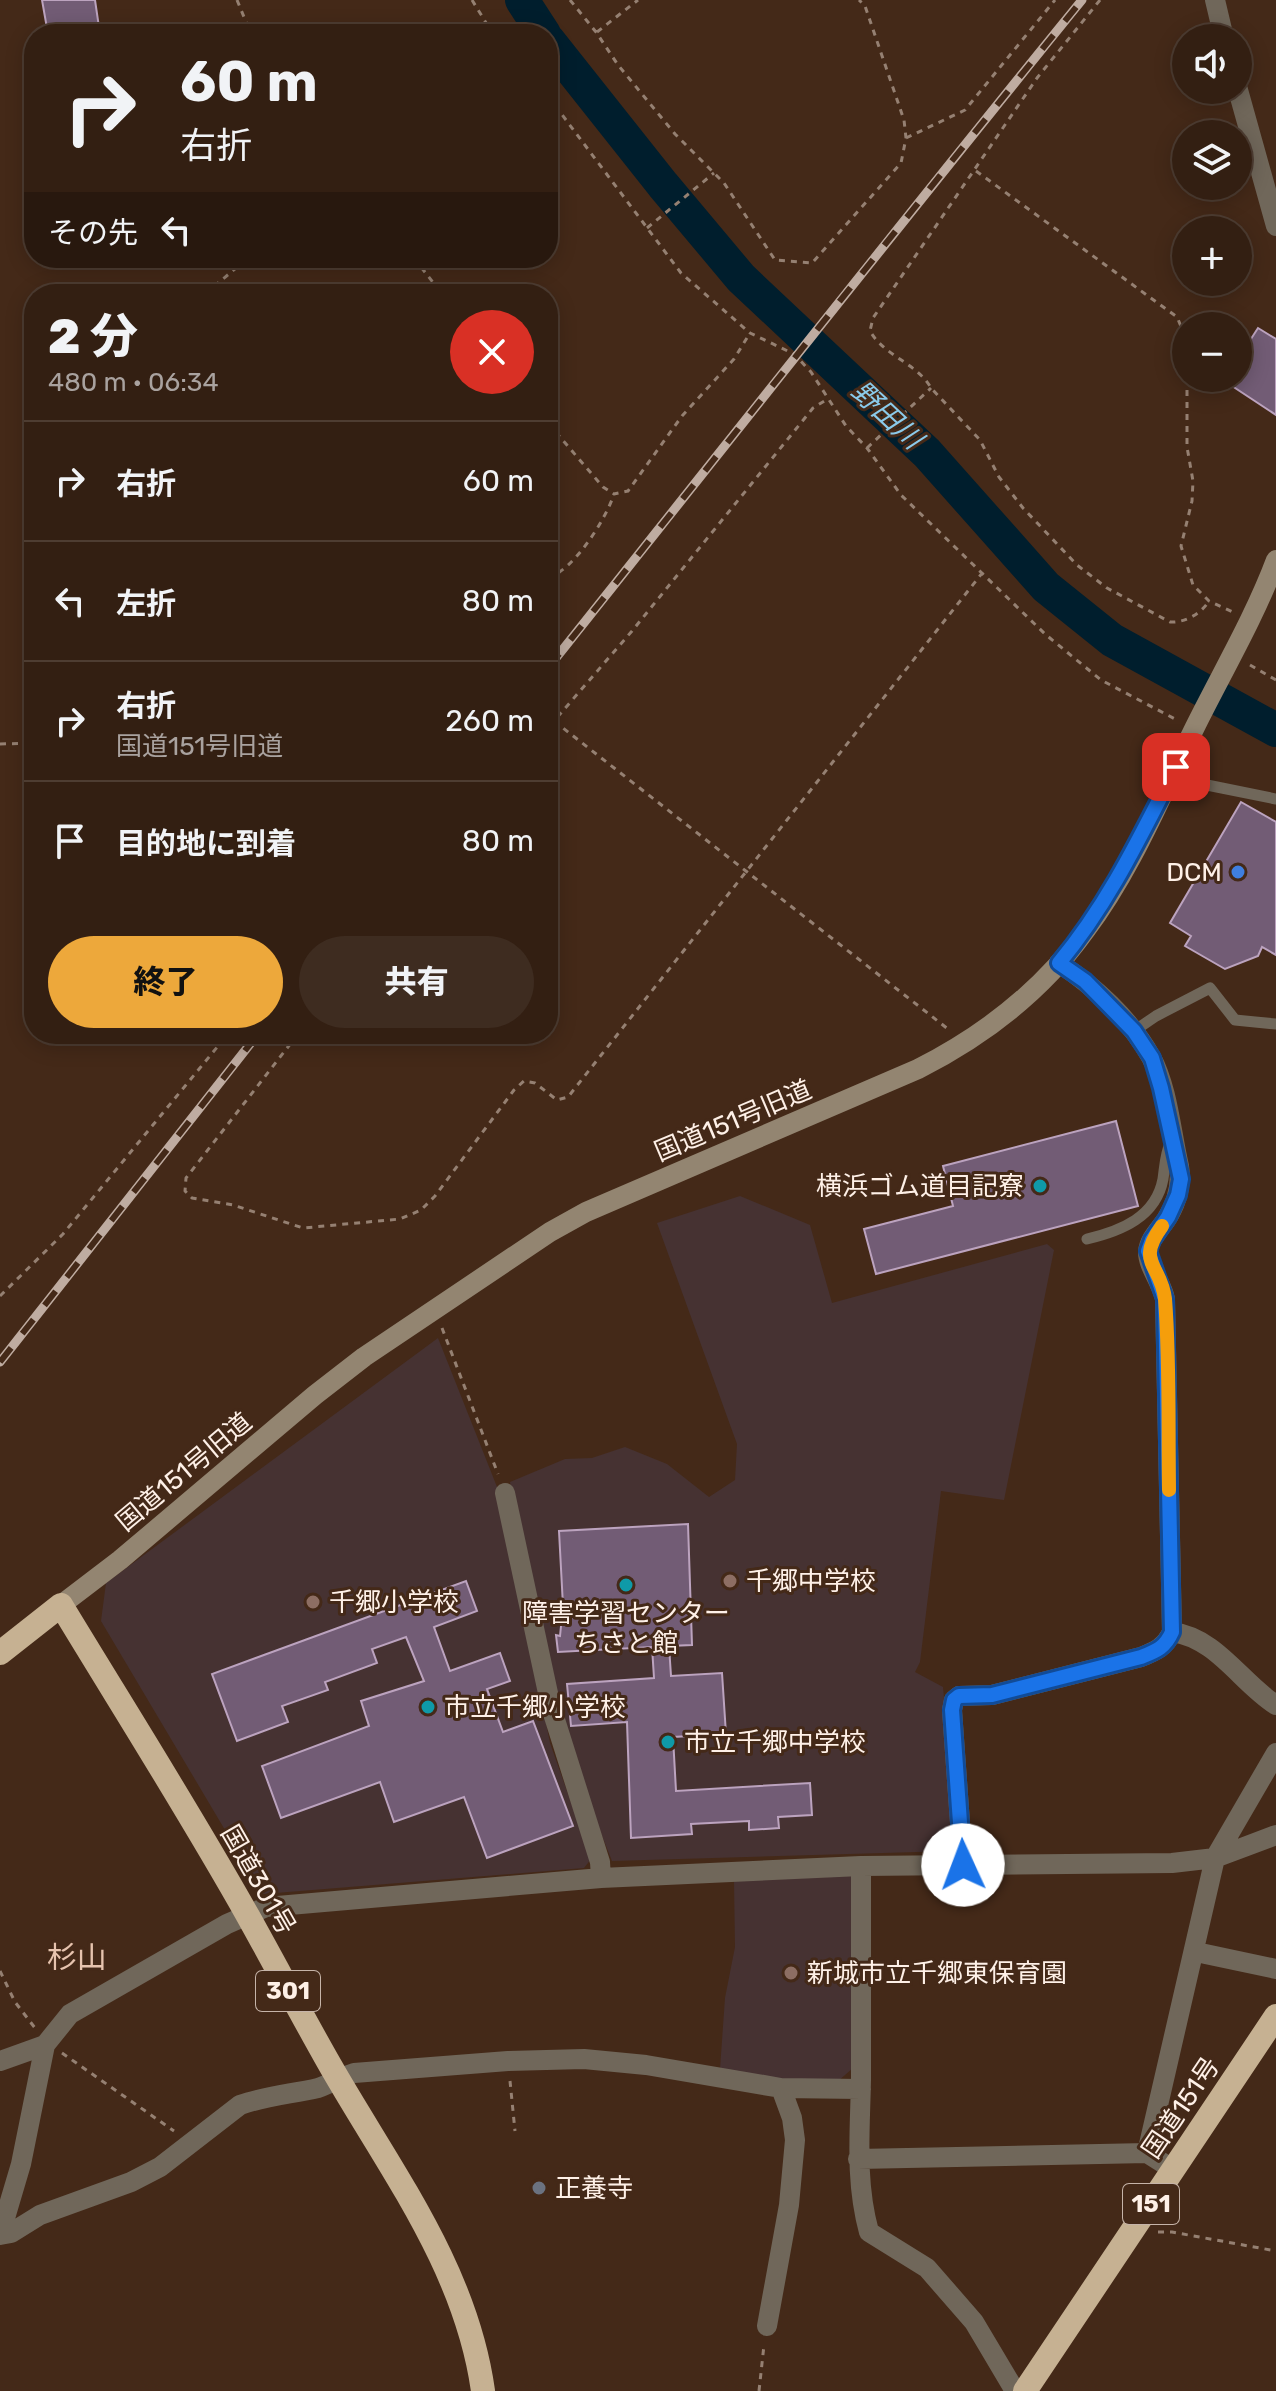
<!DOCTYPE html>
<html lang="ja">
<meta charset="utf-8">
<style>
:root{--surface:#331f12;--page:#3e2c20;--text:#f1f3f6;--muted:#a9a29f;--line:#4e3d32;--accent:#eda83b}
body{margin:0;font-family:Rubik,"Noto Sans JP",sans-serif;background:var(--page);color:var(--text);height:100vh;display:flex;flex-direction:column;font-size:30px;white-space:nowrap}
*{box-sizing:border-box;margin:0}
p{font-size:26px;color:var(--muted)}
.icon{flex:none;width:44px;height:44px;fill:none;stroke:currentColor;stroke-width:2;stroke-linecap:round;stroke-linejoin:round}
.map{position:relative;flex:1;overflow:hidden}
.panel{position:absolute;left:24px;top:284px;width:534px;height:760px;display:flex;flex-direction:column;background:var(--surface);border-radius:32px;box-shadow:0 4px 20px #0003,0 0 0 2px var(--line)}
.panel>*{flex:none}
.banner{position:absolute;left:24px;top:24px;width:534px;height:244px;border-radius:32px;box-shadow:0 4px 20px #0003,0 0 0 2px var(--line);background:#331f12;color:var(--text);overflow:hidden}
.buttons{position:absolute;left:1172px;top:24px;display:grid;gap:16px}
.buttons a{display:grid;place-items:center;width:80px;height:80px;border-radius:50%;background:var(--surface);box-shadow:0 4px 20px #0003,0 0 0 2px var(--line);font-size:40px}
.pin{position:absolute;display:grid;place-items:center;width:68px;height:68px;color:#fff;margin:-34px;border-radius:16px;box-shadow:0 4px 12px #0006}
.me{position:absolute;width:88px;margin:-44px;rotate:358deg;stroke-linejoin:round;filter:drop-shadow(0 0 6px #0008)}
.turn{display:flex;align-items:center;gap:28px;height:168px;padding:0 24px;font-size:36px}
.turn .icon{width:104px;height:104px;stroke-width:2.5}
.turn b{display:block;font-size:56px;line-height:68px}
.then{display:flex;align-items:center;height:76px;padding:0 24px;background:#0003;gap:16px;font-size:30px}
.round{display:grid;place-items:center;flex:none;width:84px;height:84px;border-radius:42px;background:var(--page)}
.headline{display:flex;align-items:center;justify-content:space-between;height:136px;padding:0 24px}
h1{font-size:48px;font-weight:800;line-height:60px}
.button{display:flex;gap:16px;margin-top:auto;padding:16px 24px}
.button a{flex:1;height:92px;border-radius:48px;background:var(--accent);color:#111;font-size:32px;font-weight:800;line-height:92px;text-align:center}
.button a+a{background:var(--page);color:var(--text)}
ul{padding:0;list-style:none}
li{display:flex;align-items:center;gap:24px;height:120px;padding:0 24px;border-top:2px solid var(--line)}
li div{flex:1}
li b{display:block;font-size:30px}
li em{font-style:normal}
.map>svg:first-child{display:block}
.education{fill:#463232}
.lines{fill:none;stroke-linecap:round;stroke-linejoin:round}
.river{stroke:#001e2d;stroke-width:34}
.building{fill:#725c75;stroke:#bca3bf;stroke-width:2}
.path{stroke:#958072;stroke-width:3;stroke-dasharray:6 6;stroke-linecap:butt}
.lane{stroke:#70675a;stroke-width:11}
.street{stroke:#70675a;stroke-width:20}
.secondary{stroke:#938571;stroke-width:20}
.highway{stroke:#c6b192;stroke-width:24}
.rail-casing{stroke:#bfaca1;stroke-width:9}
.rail{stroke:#442918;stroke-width:6;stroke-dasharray:18;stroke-linecap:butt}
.route-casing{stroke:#114b97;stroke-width:20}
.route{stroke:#1a73e8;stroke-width:14}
.slow{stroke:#f59e0b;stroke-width:14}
.shop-dot{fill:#3f7fe0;stroke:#442918;stroke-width:3}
.culture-dot{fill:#0f9aa8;stroke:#442918;stroke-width:3}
.education-dot{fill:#8d6e63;stroke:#442918;stroke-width:3}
.worship-dot{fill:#6b7280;stroke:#442918;stroke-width:3}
.labels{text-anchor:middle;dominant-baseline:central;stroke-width:6;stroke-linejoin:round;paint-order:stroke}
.shield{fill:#442918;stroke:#c6b4a9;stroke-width:2}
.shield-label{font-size:24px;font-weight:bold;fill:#fef0e7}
.poi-label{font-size:26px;fill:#fef0e7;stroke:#442918;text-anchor:start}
.street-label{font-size:26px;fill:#fef0e7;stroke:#442918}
.water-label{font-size:28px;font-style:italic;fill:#8acaea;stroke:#442918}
.quarter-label{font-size:30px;fill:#e6c3ae;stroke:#442918}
</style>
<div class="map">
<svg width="1276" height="2391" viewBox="0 0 1276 2391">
<rect width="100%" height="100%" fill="#442918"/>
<path class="education" d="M740 1196 810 1225 832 1303 1047 1244 1054 1250 1004 1500 941 1491 920 1662 915 1672 943 1687 957 1843 952 1851 612 1861 566 1745 551 1695 510 1482 565 1459 592 1458 625 1447 667 1464 709 1497 735 1480 737 1444 657 1223Z
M438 1338 501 1497 550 1743 591 1859 584 1868 263 1894 101 1621 106 1583Z
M851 1876 853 2068 837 2082 777 2081 720 2069 725 1998 735 1947 734 1881Z"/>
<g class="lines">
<path class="river" d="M522 0 544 34
M548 40 663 185 741 278 927 453 1046 587 1112 640 1276 730"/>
</g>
<path class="building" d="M42 0H95L100 34H48Z
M1258 328 1276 339V415L1220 378H1238V359Z
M1241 802 1276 822V955L1262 947 1258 956 1225 969 1185 946 1191 936 1170 923Z
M1116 1121 1138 1206 876 1274 864 1229 953 1206 943 1166Z
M688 1524 692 1645 669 1646 671 1676 722 1673 726 1734 673 1737 676 1791 810 1783 812 1815 778 1817 779 1828 749 1830V1821L691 1824 692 1834 631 1838 627 1722 571 1726 567 1684 654 1678 652 1647 558 1652 556 1635 560 1636 563 1606 559 1531Z
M466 1581 477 1611 434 1627 450 1671 500 1653 510 1681 487 1689 503 1732 533 1721 573 1826 487 1858 464 1797 394 1822 380 1782 281 1818 262 1766 369 1726 361 1701 424 1681 406 1637 372 1649 377 1663 325 1682 328 1690 282 1706 288 1722 237 1741 212 1674Z"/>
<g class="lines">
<path class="path" d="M237 0 251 34
M472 0 493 34
M570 0 596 32 618 65 675 134 724 183 775 260 812 263 901 163 906 138 904 120 865 6 859 0
M1100 0 1037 78 873 318 870 331C884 356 917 363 931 388L980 440 999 477 1023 508 1077 565 1107 588 1170 622C1184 623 1201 614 1209 601
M597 32 638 0
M548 96 681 273 750 333 794 354 811 372 846 426 867 448 901 495 1045 634 1101 680 1177 720
M906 138 965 110 1055 0
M976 171 1177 317 1183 331 1186 366
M647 228 714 173
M414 258 442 294
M205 294 248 258
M1187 378V447L1193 481 1192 501 1181 546 1193 585 1209 601 1233 612
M548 423 603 487 614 494 628 491 682 416 734 359 750 333
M867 448 931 388
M548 578C574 570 606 519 614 494
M1250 665 1276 680
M554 721 948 1029
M548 724 554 721 632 631 813 408 826 400
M0 744 34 743
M298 1034 186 1178 185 1191 192 1198 233 1205 303 1228 400 1219 421 1210 435 1196 514 1090 524 1081 535 1083 557 1100 568 1097 983 572
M0 1296 63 1234 228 1034
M442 1328 498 1474
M0 1971 15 2002 35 2028
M62 2053 174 2131
M510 2081 515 2131
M1158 2232H1172L1276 2251
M759 2391 764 2345"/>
<path class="lane" d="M1176 767 1207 785 1276 799
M1134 1031 1156 1016 1210 988 1235 1020 1276 1024
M1087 1239C1121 1231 1156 1217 1163 1179 1165 1165 1165 1154 1171 1141"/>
<path class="street" d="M1215 0 1224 38
M1238 90 1276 226
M505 1493 551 1707 600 1862 601 1878
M1172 1632C1217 1638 1241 1683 1276 1705
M963 1865 952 1710 954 1700 959 1696 992 1695 1141 1657C1156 1651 1165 1647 1172 1632L1165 1299C1162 1283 1148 1267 1148 1252 1149 1239 1160 1229 1166 1220 1177 1203 1182 1186 1179 1166 1171 1132 1168 1088 1151 1057 1130 1019 1094 986 1059 963
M861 1866C861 1938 861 2009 861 2080 860 2132 855 2181 869 2232L927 2268 974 2322 1015 2391
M1196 1952 1276 1969
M0 2061 45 2045
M1147 2153 1215 1858 1276 1753
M858 2159 1147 2153 1174 2170
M0 2235 21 2164 45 2045 70 2014 227 1924 266 1907 601 1878 861 1866 1172 1863 1215 1858 1276 1835
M0 2235 11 2233 40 2215 131 2182 160 2167 240 2105C265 2096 292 2094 318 2088 330 2084 341 2077 354 2073L508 2061 584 2059 646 2065 781 2088 861 2089
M767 2326 789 2205 795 2140 792 2118 781 2088"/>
<path class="secondary" d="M61 1605 120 1560 315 1395 364 1357 550 1232 586 1212 918 1069C983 1036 1042 991 1085 931 1132 869 1162 793 1197 723 1224 669 1255 616 1276 560"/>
<path class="highway" d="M0 1653 61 1605C124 1709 189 1811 248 1916 276 1966 302 2016 330 2065 390 2170 466 2268 483 2391
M1025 2391 1276 2016"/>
<defs>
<path id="rail" d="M548 668C726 445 902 221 1082 0
M0 1362 258 1034"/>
</defs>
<use href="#rail" class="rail-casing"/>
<use href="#rail" class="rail"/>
</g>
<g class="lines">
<defs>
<path id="route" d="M963 1865 952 1710 954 1700 959 1696 992 1695 1141 1657C1156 1651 1165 1648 1172 1632L1165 1299 1148 1251 1152 1240 1168 1217 1178 1195 1181 1179 1161 1088 1152 1058 1134 1031 1085 981 1059 963C1109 903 1141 835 1176 767"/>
</defs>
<use href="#route" class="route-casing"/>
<use href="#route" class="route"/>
<path class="slow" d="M1162 1226C1135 1263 1161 1264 1165 1299 1170 1362 1168 1427 1169 1490"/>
</g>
<circle class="shop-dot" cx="1238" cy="872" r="8"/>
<g class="culture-dot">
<circle cx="1040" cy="1186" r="8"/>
<circle cx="626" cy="1585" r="8"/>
<circle cx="428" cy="1707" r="8"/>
<circle cx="668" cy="1742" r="8"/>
</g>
<g class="education-dot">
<circle cx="730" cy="1581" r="8"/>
<circle cx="313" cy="1602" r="8"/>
<circle cx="791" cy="1973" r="8"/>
</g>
<circle class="worship-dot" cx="539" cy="2188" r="8"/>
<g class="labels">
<g class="shield">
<rect x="256" y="1971" width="64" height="40" rx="6"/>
<rect x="1123" y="2184" width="56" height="40" rx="6"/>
</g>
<g class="shield-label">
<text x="288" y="1991">301</text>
<text x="1151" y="2204">151</text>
</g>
<g class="poi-label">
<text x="1222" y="872" text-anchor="end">DCM</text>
<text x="1024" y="1186" text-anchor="end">横浜ゴム道目記寮</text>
<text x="746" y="1581">千郷中学校</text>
<text x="329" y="1602">千郷小学校</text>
<text x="626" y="1613" text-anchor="middle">障害学習センター<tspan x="626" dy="30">ちさと館</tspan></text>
<text x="444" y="1707">市立千郷小学校</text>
<text x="684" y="1742">市立千郷中学校</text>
<text x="807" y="1973">新城市立千郷東保育園</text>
<text x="555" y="2188">正養寺</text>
</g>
<g class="street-label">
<text transform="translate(733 1121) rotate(-23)">国道151号旧道</text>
<text transform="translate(184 1472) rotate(-40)">国道151号旧道</text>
<text transform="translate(258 1880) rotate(60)">国道301号</text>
<text transform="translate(1181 2108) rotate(-56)">国道151号</text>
</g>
<g class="water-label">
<text transform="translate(887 415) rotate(43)">野田川</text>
</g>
<g class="quarter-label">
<text x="77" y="1958">杉山</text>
</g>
</g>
</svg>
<div class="buttons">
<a><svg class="icon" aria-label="sound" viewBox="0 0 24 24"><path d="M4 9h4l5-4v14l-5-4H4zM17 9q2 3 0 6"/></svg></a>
<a><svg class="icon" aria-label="layers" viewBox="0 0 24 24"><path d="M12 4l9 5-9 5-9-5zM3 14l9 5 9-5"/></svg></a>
<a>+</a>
<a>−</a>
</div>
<div class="pin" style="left:1176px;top:767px;background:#d93025"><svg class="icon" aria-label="arrive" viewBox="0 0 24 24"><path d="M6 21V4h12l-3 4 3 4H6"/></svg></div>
<svg class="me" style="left:963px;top:1865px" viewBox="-20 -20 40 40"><circle r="19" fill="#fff"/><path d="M0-13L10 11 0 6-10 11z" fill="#1a73e8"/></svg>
<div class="banner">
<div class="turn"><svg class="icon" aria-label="right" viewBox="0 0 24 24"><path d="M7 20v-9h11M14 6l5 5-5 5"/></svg><div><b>60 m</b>右折</div></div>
<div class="then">その先<svg class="icon" aria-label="left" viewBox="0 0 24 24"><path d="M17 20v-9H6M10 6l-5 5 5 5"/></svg></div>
</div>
<section class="panel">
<div class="headline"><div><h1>2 分</h1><p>480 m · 06:34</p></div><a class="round" style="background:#d93025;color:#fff"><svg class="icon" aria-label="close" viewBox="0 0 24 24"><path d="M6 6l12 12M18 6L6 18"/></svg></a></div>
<ul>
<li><svg class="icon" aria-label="right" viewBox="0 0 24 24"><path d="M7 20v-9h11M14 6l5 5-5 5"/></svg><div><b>右折</b></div><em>60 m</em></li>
<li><svg class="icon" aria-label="left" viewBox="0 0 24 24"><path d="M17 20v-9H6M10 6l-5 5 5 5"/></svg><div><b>左折</b></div><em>80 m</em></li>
<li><svg class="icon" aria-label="right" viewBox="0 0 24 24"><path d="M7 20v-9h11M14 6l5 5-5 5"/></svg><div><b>右折</b><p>国道151号旧道</p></div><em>260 m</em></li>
<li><svg class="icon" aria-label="arrive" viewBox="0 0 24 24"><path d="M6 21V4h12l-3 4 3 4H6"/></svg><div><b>目的地に到着</b></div><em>80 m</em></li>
</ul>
<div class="button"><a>終了</a><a>共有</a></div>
</section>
</div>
